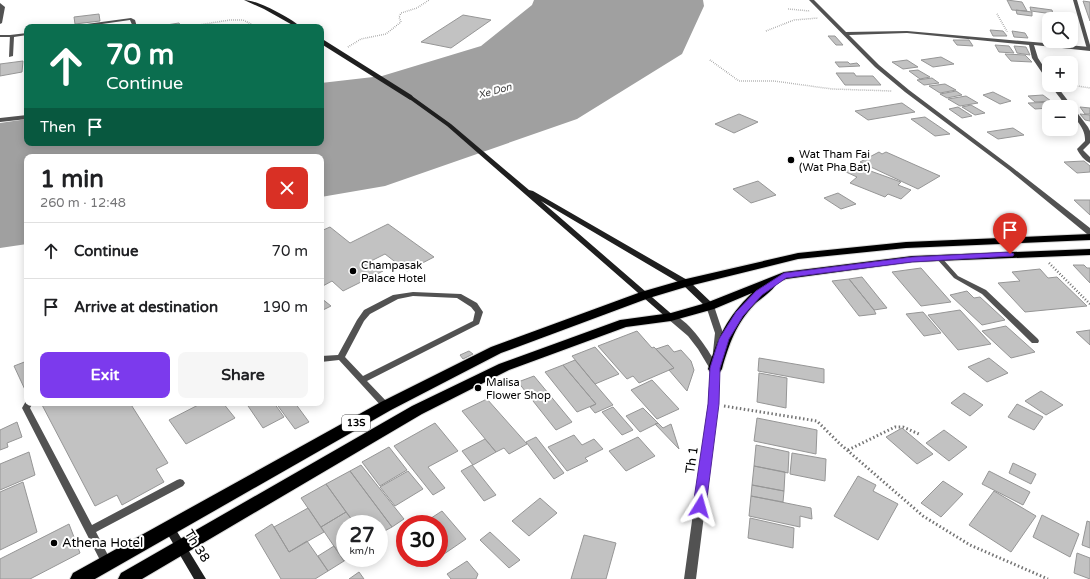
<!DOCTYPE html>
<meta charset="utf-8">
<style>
:root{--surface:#fff;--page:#f6f6f6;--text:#202124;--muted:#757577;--line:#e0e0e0;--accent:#7c3aed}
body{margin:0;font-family:"Varela Round",sans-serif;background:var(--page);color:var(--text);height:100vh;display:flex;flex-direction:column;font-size:15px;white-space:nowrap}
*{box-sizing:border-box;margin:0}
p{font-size:13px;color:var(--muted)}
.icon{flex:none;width:22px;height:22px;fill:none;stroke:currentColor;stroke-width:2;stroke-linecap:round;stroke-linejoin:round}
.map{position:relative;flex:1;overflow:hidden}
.sheet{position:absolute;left:24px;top:154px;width:300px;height:252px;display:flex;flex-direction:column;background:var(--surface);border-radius:8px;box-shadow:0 2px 10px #0003}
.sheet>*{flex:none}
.hud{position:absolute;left:24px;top:24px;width:300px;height:122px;border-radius:8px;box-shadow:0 2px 10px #0003;background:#0b6e4f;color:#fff;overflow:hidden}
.tools{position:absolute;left:1042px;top:12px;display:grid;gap:8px}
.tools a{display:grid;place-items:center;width:36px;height:36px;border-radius:8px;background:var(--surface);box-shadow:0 2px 10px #0003;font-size:20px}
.speed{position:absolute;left:336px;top:515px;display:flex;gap:8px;font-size:20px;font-weight:700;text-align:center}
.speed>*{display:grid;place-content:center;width:52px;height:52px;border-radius:50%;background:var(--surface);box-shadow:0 2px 10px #0003;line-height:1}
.speed small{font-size:10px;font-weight:400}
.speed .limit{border:6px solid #d22;background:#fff;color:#111}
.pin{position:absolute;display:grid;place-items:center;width:34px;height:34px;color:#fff;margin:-41px -17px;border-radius:50% 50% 50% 0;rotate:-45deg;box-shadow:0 0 4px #0007}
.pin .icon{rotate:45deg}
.me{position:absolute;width:44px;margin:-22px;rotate:8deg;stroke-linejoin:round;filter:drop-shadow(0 0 3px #0008)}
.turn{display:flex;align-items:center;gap:14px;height:84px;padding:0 16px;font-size:18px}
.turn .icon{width:52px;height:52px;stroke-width:2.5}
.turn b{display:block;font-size:28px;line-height:34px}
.then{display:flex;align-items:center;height:38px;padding:0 16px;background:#0003;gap:8px;font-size:15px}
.round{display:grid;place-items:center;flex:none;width:42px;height:42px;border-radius:8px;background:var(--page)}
.overview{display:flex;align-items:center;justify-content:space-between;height:68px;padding:0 16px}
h1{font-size:24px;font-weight:700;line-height:30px}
.cta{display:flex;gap:8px;margin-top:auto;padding:8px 16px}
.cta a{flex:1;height:46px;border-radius:8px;background:var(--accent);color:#fff;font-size:16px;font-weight:700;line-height:46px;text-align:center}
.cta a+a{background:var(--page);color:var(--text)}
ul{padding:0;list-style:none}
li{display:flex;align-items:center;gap:12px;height:56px;padding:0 16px;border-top:1px solid var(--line)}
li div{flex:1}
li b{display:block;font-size:15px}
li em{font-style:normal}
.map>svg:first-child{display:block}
.water{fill:#a0a0a0}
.building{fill:#c2c2c2;stroke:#969696}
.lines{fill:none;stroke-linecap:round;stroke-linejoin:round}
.highway-casing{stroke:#dbdbdb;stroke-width:2}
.path-far2{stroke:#747474;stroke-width:1.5;stroke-dasharray:0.5 1.5;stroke-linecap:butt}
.path-far1{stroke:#747474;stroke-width:2.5;stroke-dasharray:1 2;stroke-linecap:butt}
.path{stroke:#747474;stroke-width:3;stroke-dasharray:1.5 2.5;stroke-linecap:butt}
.lane{fill:#525252;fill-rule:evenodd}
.street{fill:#525252;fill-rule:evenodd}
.secondary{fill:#1f1f1f;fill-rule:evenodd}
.highway{fill:#000;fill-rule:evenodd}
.secondary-bridge{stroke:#1f1f1f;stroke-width:5}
.route{fill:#7c3aed;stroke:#51269a}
.poi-dot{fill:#000;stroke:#fff;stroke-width:1.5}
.labels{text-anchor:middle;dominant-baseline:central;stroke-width:4;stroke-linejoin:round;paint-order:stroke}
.far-water-label{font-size:10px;font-style:italic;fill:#414141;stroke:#fff}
.shield{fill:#fff;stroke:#4c4c4c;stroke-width:1}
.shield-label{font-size:10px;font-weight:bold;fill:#000}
.poi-label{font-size:11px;fill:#000;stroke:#fff;text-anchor:start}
.near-street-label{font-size:13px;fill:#000;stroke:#fff}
.near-poi-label{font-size:13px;fill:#000;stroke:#fff;text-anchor:start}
</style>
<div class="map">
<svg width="1090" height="579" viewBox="0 0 1090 579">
<rect width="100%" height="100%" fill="#fff"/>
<path class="water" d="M534 0H703L704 6 682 54 577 119 385 186 321 197V157H27V244L0 248V123L27 119V143H321V83L382 76 481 46 532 5Z"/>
<path class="building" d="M1007 0 1022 2 1027 11 1012 10Z
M1083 1 1090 2V21Z
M1030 7 1052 10 1053 14 1031 11Z
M1016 10 1032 12V16L1017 14Z
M99 14 100 21 75 24 74 17Z
M463 15 491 20 451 48 421 42Z
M179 23 181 26 154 27Z
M990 30 1003 31 1007 36H993Z
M1012 31 1025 33 1028 38 1014 37Z
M828 36H835L843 45H836Z
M953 40H969L973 46 957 45Z
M995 45 1009 46 1014 53 999 52Z
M1014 46 1026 47 1030 55 1017 53Z
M1005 54 1025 55 1032 62 1011 61Z
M941 57 954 64 933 67 921 60Z
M907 60 918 67 903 69 892 62Z
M23 61 22 72 0 76V64Z
M835 62H848L850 64 857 63 860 66 839 67Z
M918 70 930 77 920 79 909 71Z
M836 73H854L856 76H873L881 85H845Z
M932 78 939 83 924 85 917 80Z
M945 84 956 90 940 93 929 86Z
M956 91 962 95 947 98 940 94Z
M993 92 1011 101 1000 104 983 95Z
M1043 95 1051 101 1035 102 1028 96Z
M966 96 978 103 960 106 948 99Z
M1058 102 1065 107 1035 109 1028 103Z
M902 103 915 112 868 120 855 111Z
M971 105 985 113 975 115 962 107Z
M958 107 972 116 962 118 949 109Z
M1080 107 1090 108V114H1085Z
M739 114 758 122 734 133 715 124Z
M1080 114 1090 115V121L1085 120Z
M925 117 950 134 935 136 911 119Z
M1013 128 1024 135 998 139 987 132Z
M879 152 882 154 886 152 940 176 918 189 860 162Z
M1084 161 1090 166V172L1077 173 1064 162Z
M853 167 863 171 865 169 901 182 898 185 911 190 901 199 888 194 885 197 850 183 857 177 846 172Z
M758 181 776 195 751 203 733 189Z
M838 193 856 204 841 209 824 198Z
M1074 200H1090V215Z
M388 224 434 257 407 271 385 254 371 261 383 271 343 291 332 281 321 287V231L330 227 350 243Z
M1073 265H1084L1087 268H1090V283Z
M921 268 951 302 921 306 892 272Z
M1040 269 1048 278 1057 277 1087 306 1025 312 998 283 1020 281 1012 272Z
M862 277 887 308 874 310 849 279Z
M849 279 874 310 876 314 859 316 832 281Z
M967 291 974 298 980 297 1005 320 982 325 950 295Z
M321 298 331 306 321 311Z
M960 310 991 344 958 350 928 315Z
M923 312 941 333 924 336 906 314Z
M1006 326 1035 352 1011 358 982 331Z
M1090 330V345L1076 332Z
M637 331 652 348 654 347 674 368 639 383 633 376 627 379 598 346Z
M668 345 674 352 681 350 691 361 694 370 687 391 669 370 674 368 656 349Z
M595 347 619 374 595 384 572 356Z
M469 351 473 354 463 359 460 355Z
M759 358 824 369V383L758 371Z
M989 358 1008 373 987 382 968 367Z
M575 360 595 384 613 405 595 413 590 407 596 404 563 365Z
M27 361V394L14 366Z
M563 365 596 404 577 412 545 372Z
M759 373 787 378 786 408 757 402Z
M534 376 572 422 556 430 518 382Z
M652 380 679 409 657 419 631 390Z
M1041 391 1063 405 1046 415 1025 401Z
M964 393 983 405 970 416 951 403Z
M487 399 527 444 509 454 504 448 496 452 462 411Z
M41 403H130L168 463 156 469 164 482 122 505 117 495 95 506Z
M202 403H223L235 418 186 444 169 420Z
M246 403H274L284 417 263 428Z
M284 403H295L309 422 295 429 278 406Z
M1017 404 1043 417 1034 430 1008 417Z
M613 407 633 430 622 435 602 412Z
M643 408 658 423 640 432 626 416Z
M757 418 817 430 816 454 754 441Z
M17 422 22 437 7 443 8 447 0 450V430Z
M435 423 458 451 428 467 445 488 433 495 394 446Z
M658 423 663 428 671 424 679 449 655 424Z
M902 428 933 454 917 464 886 437Z
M944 430 967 447 949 461 926 443Z
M574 435 582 445 594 439 603 449 585 458 588 461 567 471 548 447Z
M536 437 564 473 554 479 526 442Z
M638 437 655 456 626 471 609 451Z
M485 439 496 452 473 465 462 451Z
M756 445 789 452 788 473 754 466Z
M389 447 407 470 380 486 362 462Z
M29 452 35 475 0 490V464Z
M792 453 826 459 825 481 790 474Z
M1013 463 1036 474 1031 484 1009 473Z
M361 465 404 519 392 527 350 471Z
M472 465 496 495 484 501 461 471Z
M754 466 785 472 784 491 752 485Z
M350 471 392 527 379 534V524H355L326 484Z
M408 471 423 489 395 506 380 487Z
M989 471 1030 492 1023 505 982 484Z
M858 476 876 485 873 491 898 504 878 540 834 516Z
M943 481 963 494 941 517 921 503Z
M23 482 37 532 0 550V492Z
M326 484 346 512 321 527 301 498Z
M752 485 784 491 783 502 751 496Z
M994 491 1036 516 1011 552 969 525Z
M751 496 811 508 812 519 800 516V527L749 516Z
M540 498 557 513 529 536 512 521Z
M308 508 324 532 289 552 274 527Z
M442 511 466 539 444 554 439 548V524H422Z
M346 512 355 524H345V558H349L344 561 321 527Z
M1042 515 1079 534 1070 557 1033 537Z
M750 518 794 528 793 548 748 538Z
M1087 521 1090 522V548L1082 545Z
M69 524 80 553 30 579H0V559Z
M272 524 289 552 307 541 328 571 315 579H281L255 535Z
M490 532 520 560 509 568 480 540Z
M584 535 616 543 606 579H571Z
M334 546 344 561 328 571 318 556Z
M1077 553 1090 558V579L1074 573Z
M467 561 478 574 476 579H451L447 574Z
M359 572 364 579H349Z"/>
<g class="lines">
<defs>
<path id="highway" d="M1090 234V240L906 248 798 259 689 286 649 298 501 353 391 410 95 579H70L73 573 381 402 491 347 641 292 686 279 798 253 906 242Z
M1090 249V255L912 262 786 279 774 284 775 286C770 293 760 299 754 305 736 324 729 344 722 369L720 372 715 374 710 372 708 369C718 337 727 317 752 293L714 309 671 321 626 327 509 370 422 414 142 579H118L121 573 412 406 499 364 620 320 671 313 706 303 784 272 912 256Z"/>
</defs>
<use href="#highway" class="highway-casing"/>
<path class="path-far2" d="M788 9 810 11
M997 14 1008 33
M186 27 230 20H243L257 27
M766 31 794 20 818 18
M348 47 361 39 386 34 401 22 399 17 401 13 417 8 429 0
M710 60 739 81H774L832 89 892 91
M1071 85 1090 88"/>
<path class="path-far1" d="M1049 263 1090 304"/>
<path class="path" d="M724 406 817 421 840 444 923 516 970 545 1048 579
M848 450 895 427H903L919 434"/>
<path class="lane" d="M1073 0H1077L1090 45V50L1087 49Z
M131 18 135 20 137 27H133L130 20 81 27H70L72 26Z
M27 33V35L14 37 13 56 9 57 10 35Z
M27 115V119L0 122V118Z
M939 256 941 257 958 276 986 290 1038 339 1039 341 1038 343H1032L982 294 954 278 936 258Z
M413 292 461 294 477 303 483 312 479 324 367 381 389 404 390 406 389 408 386 409 383 408 339 360 321 362V356L338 355 357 320 364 310 393 295ZM413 296 457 298 471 307 475 312 473 321 363 376 345 357 364 321 370 314 398 299Z
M26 401H27V403H33L30 408 92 525 177 480 180 479 183 480 185 483 183 486 96 532 112 563 111 566 107 567 103 566 22 408Z"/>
<path class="street" d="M809 0H814L846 32 907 31 1090 47V51L1034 45 1038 58 1049 75V81L1047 80 1032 58 1029 45 907 33 849 35 879 65 909 90 1013 168 1090 228V234H1087L1009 170 905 92 875 67Z
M0 3 5 7 2 23 0 24Z
M0 35H12L14 36 12 37H0Z
M1050 85H1056L1088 127 1090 131V143L1083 150 1090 157V163C1085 161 1079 154 1077 149L1085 141C1086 125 1071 119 1071 107H1067Z
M710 303 714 306 723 333 721 352 720 354H714L713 352 715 333 706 306Z
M671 314C688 319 705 345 714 360L718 361 719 363 718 404 696 579H684L708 404 710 369 698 349 688 336 668 319 667 317 668 315Z"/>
<path class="secondary" d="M244 0C258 0 290 18 301 27H296L264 9Z
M408 96H412L451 124 529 190 533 191 689 281 713 304 714 306 713 308H707L683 285 541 201 675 317 674 319H668L447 126 408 98Z
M169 523 173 525 206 579H194L164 528 165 525Z"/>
<use href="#highway" class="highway"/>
<path class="secondary-bridge" d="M321 41 410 97"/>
</g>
<path class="route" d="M1010 252 1014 254 1013 256 912 262 808 275 786 278 762 295 743 316 729 339 720 368 719 404 706 506 704 510 700 511 695 510 693 506 708 404 710 368 719 339 736 312 756 291 784 273 912 257Z"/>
<g class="poi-dot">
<circle cx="791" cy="160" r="4"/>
<circle cx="353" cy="271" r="4"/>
<circle cx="478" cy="388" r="4"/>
<circle cx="54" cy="543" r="4"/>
</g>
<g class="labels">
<g class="far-water-label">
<text transform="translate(495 91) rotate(-15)">Xe Don</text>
</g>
<rect class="shield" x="342" y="415" width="28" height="16" rx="3"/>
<g class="shield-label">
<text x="356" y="423">13S</text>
</g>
<g class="poi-label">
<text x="799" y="154">Wat Tham Fai<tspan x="799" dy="13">(Wat Pha Bat)</tspan></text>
<text x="361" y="265">Champasak<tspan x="361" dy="13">Palace Hotel</tspan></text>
<text x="486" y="382">Malisa<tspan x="486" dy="13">Flower Shop</tspan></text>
</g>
<g class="near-street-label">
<text transform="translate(692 460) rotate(-82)">Th 1</text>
<text transform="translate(197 546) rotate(58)">Th 38</text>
</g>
<g class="near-poi-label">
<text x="62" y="543">Athena Hotel</text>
</g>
</g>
</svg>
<div class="tools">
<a><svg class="icon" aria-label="search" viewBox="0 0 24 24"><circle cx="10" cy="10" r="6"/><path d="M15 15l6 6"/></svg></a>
<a>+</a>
<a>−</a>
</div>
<div class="speed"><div>27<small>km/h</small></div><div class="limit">30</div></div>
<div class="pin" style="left:1010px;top:254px;background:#d93025"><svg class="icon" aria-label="arrive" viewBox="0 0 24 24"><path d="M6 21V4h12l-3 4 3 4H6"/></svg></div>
<svg class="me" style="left:700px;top:506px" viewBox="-20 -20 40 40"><path d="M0-17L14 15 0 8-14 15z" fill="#7c3aed" stroke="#fff" stroke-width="4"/></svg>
<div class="hud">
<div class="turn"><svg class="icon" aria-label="ahead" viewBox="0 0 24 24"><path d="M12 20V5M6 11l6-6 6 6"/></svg><div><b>70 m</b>Continue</div></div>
<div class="then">Then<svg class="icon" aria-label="arrive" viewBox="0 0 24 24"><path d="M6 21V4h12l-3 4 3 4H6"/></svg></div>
</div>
<section class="sheet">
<div class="overview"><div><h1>1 min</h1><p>260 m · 12:48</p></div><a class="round" style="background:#d93025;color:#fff"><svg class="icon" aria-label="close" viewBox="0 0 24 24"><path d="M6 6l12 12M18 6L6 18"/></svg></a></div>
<ul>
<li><svg class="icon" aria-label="ahead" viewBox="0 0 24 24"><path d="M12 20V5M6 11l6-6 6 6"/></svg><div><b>Continue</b></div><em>70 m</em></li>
<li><svg class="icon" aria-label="arrive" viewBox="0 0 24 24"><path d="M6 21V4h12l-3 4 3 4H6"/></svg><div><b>Arrive at destination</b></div><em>190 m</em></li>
</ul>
<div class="cta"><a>Exit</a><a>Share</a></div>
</section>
</div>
